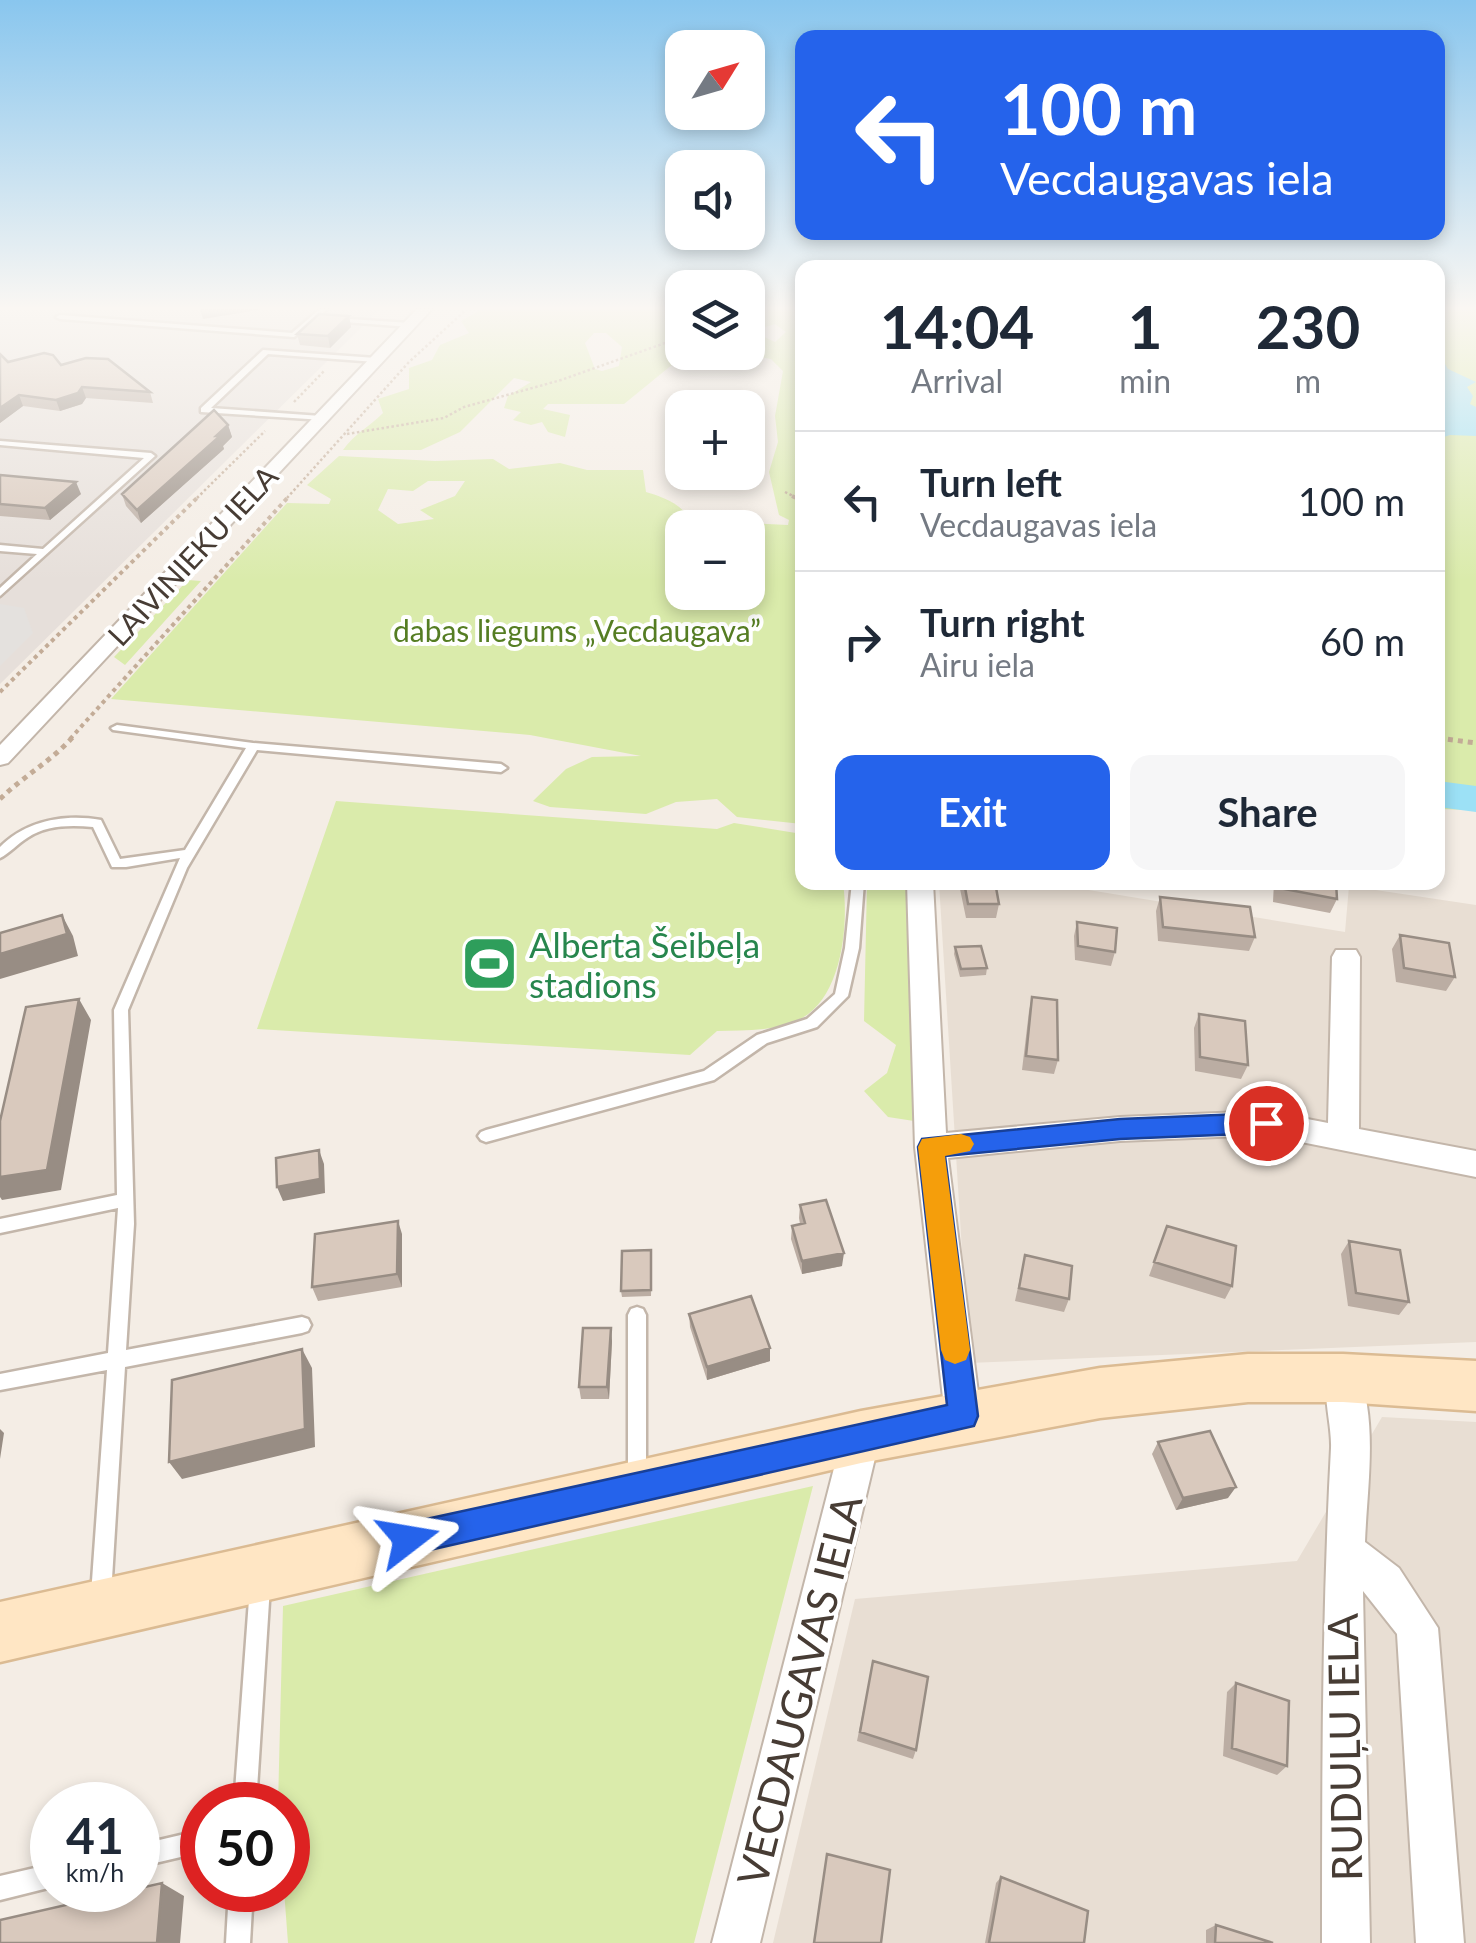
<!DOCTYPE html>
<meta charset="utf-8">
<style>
:root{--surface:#fff;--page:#f6f6f7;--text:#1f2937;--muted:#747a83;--line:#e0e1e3;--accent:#2563eb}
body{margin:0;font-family:Lato,sans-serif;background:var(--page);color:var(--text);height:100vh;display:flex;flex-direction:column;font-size:38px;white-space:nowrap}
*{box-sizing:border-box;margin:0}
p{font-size:32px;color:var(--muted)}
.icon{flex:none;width:55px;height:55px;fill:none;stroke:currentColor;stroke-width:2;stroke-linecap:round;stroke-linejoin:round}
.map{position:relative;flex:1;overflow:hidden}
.side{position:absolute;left:795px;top:260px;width:650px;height:630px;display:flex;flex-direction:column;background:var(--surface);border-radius:20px;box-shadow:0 5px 15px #0003}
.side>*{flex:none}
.guide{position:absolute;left:795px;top:30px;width:650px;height:210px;border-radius:20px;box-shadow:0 5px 15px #0003;background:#2563eb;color:#fff;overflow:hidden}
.needle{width:65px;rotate:53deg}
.controls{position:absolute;left:665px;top:30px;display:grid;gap:20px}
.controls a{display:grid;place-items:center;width:100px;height:100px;border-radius:20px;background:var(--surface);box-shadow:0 5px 15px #0003;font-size:50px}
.speed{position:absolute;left:30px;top:1782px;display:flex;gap:20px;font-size:50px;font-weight:700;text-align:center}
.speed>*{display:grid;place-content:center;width:130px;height:130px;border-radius:50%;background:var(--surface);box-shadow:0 5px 15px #0003;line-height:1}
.speed small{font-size:25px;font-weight:400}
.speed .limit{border:15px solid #d22;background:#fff;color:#111}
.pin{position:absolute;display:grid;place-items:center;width:85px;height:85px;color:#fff;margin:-42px;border:5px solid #fff;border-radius:50%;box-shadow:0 2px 10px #0007}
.me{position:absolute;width:110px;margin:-55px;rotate:76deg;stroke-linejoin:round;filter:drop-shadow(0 0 8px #0008)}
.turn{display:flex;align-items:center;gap:35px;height:210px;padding:0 40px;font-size:45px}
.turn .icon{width:130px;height:130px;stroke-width:2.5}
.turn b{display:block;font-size:70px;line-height:85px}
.eta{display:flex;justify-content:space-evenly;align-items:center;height:170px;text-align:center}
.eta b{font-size:60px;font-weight:700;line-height:70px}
.cta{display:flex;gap:20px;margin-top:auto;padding:20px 40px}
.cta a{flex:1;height:115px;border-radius:20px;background:var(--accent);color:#fff;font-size:40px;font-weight:700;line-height:115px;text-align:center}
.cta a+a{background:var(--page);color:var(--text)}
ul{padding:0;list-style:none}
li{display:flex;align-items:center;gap:30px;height:140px;padding:0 40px;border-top:2px solid var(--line)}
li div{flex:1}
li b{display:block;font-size:38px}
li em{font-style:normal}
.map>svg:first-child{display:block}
.residential{fill:#e8ded3}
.industrial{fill:#e6dfda}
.green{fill:#daebab;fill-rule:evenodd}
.parking{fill:#e4e1de}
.water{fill:#9ce1f6}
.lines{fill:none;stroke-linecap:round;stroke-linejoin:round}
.service-casing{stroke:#c3b6aa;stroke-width:5}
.minor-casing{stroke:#c3b6aa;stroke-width:4}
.secondary-casing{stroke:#dbbb93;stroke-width:5}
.path-far2{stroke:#c3ac97;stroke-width:2.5;stroke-dasharray:2.5 2.5;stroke-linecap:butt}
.path-far1{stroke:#c3ac97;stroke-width:4;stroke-dasharray:4 4;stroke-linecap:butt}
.path{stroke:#c3ac97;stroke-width:5;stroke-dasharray:5 5;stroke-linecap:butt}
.service{fill:#fff;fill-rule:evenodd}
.minor{fill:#fff;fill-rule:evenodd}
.secondary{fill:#ffe6c4;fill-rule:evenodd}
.wall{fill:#bbada3}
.shaded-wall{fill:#988d84}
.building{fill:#d9c9bd;stroke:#988d84;stroke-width:2.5}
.route{fill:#2563eb;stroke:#184099;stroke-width:2.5}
.slow{fill:#f59e0b}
.labels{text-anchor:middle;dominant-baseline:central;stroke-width:8;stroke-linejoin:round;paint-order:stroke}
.far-street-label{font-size:30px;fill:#473c34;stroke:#fff}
.far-park-label{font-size:30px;fill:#557d23;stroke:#fff}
.leisure-label{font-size:35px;fill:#27864d;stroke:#fff;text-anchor:start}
.near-street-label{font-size:42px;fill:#473c34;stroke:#fff}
</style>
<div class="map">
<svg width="1476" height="1943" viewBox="0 0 1476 1943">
<rect width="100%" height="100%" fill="#f4ede5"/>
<path class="residential" d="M939 883H1046L1345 932 1349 886 1476 905V1342L969 1363Z
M1382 1417 1476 1422V1943H773L855 1599 1297 1561Z"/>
<path class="industrial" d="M0 309H380L0 684Z"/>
<path class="green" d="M482 309H682V352L704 353 678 360 624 404H548L543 409 570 415 565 437 548 432 542 422 531 425 513 420 521 412 504 408 508 396 531 382 514 378 460 432 421 450H343C354 434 369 427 383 413L378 399 409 389V368L432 360 440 345 469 333 461 321ZM594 333H606L622 347 619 366 602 371 595 369 585 343Z
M748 309H802V824L737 817 717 799 676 802 646 814 550 807 533 801 566 769 592 757 641 756 530 735 111 699 287 503 329 504 331 499 307 485 339 456 435 461 493 459 509 469 560 463 587 470H643L646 492C663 497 682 504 690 520L788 525 789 520 779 515 769 472 778 442 775 416 783 371 771 359 733 353 748 352V329L775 342 786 332 775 324 762 328 752 322 763 318 748 316ZM428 481H465L455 496 420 510 434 519 398 524 378 510 388 489 413 491ZM682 528H748V592H682Z
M1438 309H1476V810L1438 809Z
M188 580 201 581 125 665 114 657Z
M336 801 717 829 734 823 802 834V882L843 883C849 924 842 996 802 1018 777 1032 744 1030 717 1031L690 1055 257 1029Z
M867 883H910L914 1121 888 1117 864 1091 887 1073 896 1045 864 1021Z
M813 1486 694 1943H288L284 1890H288V1805H278L283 1606Z"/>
<path class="parking" d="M0 604 24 608 33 633 0 666Z"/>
<path class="water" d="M1438 352 1448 369 1476 382 1467 387 1473 396 1470 404 1476 407V436L1450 435 1438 439Z
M1438 781 1476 786V812L1438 807Z"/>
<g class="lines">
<defs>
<path id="service" d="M320 309H327L294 337 60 319 56 317 60 315 292 333Z
M334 318 410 323 414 325 410 327 332 321Z
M263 350 376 358 380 360 376 362 268 354 211 408 321 416 325 418 324 420 201 412V408Z
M0 441 151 453 155 456 0 596V588L37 554 0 551V545L43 549 144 458 0 445Z
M117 725 253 743 501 764 507 768 501 772 257 750 187 868 128 1010 134 1224 126 1350 302 1317 308 1319 311 1325 308 1331 302 1333 125 1367 111 1595 108 1602 101 1605 94 1602 91 1595 107 1370 0 1390V1374L108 1353 118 1208 0 1233V1219L117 1195 114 1010 180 858 126 867H112L93 827C70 825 46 825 27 838 17 844 10 853 0 858V847C27 820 65 814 101 820L120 859 185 850 246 748 113 730 111 728Z
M852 882H864L859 948 848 996 817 1027 767 1043 714 1080 486 1142 481 1140 478 1136 481 1132 486 1130 704 1071 757 1035 807 1019 835 994 845 948Z
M637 1307 643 1309 646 1315V1475L644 1482 637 1484 630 1482 628 1475V1315L631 1309Z
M260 1576 267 1579 270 1586 256 1805H234L250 1586 253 1579Z
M202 1830V1852L138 1867V1845Z
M52 1864V1887L0 1900V1876Z
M229 1890H253L250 1943H226Z"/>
<path id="minor" d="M417 309H432L8 763 0 765V745Z
M907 882H933L946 1133 1120 1117 1266 1111 1328 1123 1332 957 1336 950H1356L1360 957 1359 1129 1476 1151V1177L1266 1135 1120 1141 948 1158 981 1416 976 1428 963 1434 950 1428 945 1416 915 1147Z
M1343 1361 1356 1366C1379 1418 1367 1487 1365 1542L1399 1568 1438 1628 1464 1943H1416L1397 1634 1363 1591 1370 1943H1322C1322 1778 1322 1613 1331 1448 1332 1422 1320 1391 1330 1366Z
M861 1419 874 1424 880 1437 760 1943H712L842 1437 848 1424Z"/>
<path id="secondary" d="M1248 1354H1343L1476 1361V1411L1343 1402H1248L1100 1418 861 1463 0 1662V1602L861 1411 1100 1368Z"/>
</defs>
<use href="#service" class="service-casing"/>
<use href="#minor" class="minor-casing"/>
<use href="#secondary" class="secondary-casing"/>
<path class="path-far2" d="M748 319 770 309
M294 402 325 370
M347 434 444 418 464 407 561 380 682 337
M785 492 797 498
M197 498 265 431
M287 498 409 362 467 309"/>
<path class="path-far1" d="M792 496 802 501
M0 692 199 496
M1438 738 1446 739
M70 739 289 496"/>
<path class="path" d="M1438 738 1476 743
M0 799C25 775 50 762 73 737"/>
<use href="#service" class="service"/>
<use href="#minor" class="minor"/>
<use href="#secondary" class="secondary"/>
</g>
<path class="wall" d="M349 316 351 327 330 348 300 345 297 334Z
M8 362 61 365 150 392 153 403 86 398 82 404 60 411 23 406 0 423Z
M228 425 232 437 223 446 224 449 141 523 126 506 122 494Z
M0 475 81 494 50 520 0 516Z
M961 882H995L999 904 996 918H966L960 889Z
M1072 882H1112L1110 890 1072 886Z
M1274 882H1336L1337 899 1330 913 1273 902Z
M1160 897 1255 937 1249 951 1158 941 1156 911Z
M1077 922 1115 952 1111 966 1075 960 1074 936Z
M1400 935 1455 977 1446 991 1396 982 1392 949Z
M955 947 987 968 986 975 960 977 954 954Z
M1032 997 1058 1060 1054 1074 1022 1070 1029 1011Z
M1199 1014 1248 1065 1241 1079 1195 1071 1194 1028Z
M800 1205 842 1266 802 1274 791 1239 792 1226 800 1224 799 1218Z
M1167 1226 1232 1286 1225 1299 1149 1276Z
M402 1234V1287L318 1301 312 1287Z
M1349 1241 1409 1302 1399 1315 1348 1306 1341 1254Z
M1025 1255 1069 1299 1064 1312 1015 1301Z
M652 1257 651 1296 622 1297 621 1291Z
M689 1314 770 1361 707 1380 690 1327Z
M612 1341 609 1399H581L579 1387Z
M1158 1442 1228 1498 1176 1510 1152 1454Z
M873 1661 916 1750 913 1759 857 1741Z
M1236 1683 1287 1766 1277 1775 1223 1756 1227 1692Z
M1001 1877 1084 1943H985L996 1883Z
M1216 1925 1273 1943H1206V1930Z"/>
<path class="shaded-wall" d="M200 309H263L203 319Z
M349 316 351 327 330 348 328 336Z
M82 387 86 398 82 404 60 411 56 400Z
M19 395 23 406 0 423V408Z
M228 425 232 437 223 446 224 449 141 523 137 510Z
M76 482 81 494 50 520 45 508Z
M62 915 73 936 78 956 0 979V954Z
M79 999 91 1020 61 1190 2 1200 0 1197V1177Z
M319 1150 324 1164 325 1193 283 1201 277 1187Z
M398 1221 402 1234V1287L397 1274Z
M844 1253 842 1266 802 1274V1261Z
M611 1328 612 1341 609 1399 607 1387Z
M770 1348V1361L707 1380V1367Z
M302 1349 312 1368 315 1447 182 1479 169 1462Z
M0 1429 4 1433 0 1459Z
M1236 1487 1228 1498 1176 1510 1183 1498Z
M162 1883 184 1896 180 1943H157Z"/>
<path class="building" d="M319 314 349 316 328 336 297 334Z
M44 353 53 355 61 365 86 358 108 359 150 392 82 387 78 393 56 400 19 395 0 408V354L8 362Z
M214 410 228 425 216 436H220L137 510 122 494Z
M0 475 76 482 45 508 0 504Z
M964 882H995L999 904H968Z
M1279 882H1336L1337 899 1279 888Z
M1160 897 1250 907 1255 937 1163 927Z
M62 915 67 934 0 954V933Z
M1077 922 1117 928 1115 952 1078 946Z
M1400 935 1449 943 1455 977 1404 968Z
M981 946 987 968 961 969 955 947Z
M1032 997 1057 1000 1058 1060 1026 1056Z
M79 999 47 1170 0 1177V1121L26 1007Z
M1199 1014 1245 1021 1248 1065 1200 1057Z
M319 1150 320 1179 277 1187 276 1158Z
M826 1200 844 1253 802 1261 792 1226 805 1223 800 1205Z
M398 1221 397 1274 312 1287 315 1234Z
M1167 1226 1236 1246 1232 1286 1154 1262Z
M1349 1241 1400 1250 1409 1302 1356 1293Z
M651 1250V1290L621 1291 622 1251Z
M1025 1255 1072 1266 1069 1299 1019 1288Z
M751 1296 770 1348 707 1367 689 1314Z
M583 1328H611L607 1387H579Z
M302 1349 305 1429 169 1462 172 1380Z
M1210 1431 1236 1487 1183 1498 1158 1442Z
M873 1661 928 1677 916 1750 860 1732Z
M1236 1683 1289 1701 1287 1766 1232 1748Z
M827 1854 890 1870 881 1943H814Z
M1001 1877 1088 1911 1084 1943H989Z
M162 1883 157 1943H0V1920Z
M1216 1925 1273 1943H1215Z"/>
<linearGradient id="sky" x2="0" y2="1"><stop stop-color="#89c6ee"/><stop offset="0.53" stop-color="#faf7f3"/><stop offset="1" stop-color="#faf7f3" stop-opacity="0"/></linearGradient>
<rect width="1476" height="581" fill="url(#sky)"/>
<path class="route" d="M1266 1113 1274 1116 1278 1123 1274 1130 1266 1133 1120 1139 945 1156 978 1416 974 1426 408 1555 396 1550 391 1539 396 1527 408 1523 947 1405 918 1147 922 1139 1120 1119Z"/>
<path class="slow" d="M961 1134 970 1137 974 1144 970 1151 945 1156 970 1350 966 1360 955 1364 945 1360 941 1350 918 1147 922 1139Z"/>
<defs>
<symbol id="stadium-square" viewBox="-11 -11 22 22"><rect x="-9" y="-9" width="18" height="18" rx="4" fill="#2e9e5b" stroke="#fff"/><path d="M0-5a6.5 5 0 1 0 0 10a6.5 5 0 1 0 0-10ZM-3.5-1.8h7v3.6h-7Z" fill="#fff"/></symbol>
</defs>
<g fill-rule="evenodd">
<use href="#stadium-square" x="458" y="932" width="63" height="63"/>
</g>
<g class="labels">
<g class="far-street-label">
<text transform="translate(192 555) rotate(-47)">LAIVINIEKU IELA</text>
</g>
<g class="far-park-label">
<text x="577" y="630">dabas liegums „Vecdaugava”</text>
</g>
<g class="leisure-label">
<text x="529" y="944">Alberta Šeibeļa<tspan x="529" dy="40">stadions</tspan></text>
</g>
<g class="near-street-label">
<text transform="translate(799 1690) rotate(-76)">VECDAUGAVAS IELA</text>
<text transform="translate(1344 1747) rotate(-91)">RUDUĻU IELA</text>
</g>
</g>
</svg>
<div class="controls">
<a><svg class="needle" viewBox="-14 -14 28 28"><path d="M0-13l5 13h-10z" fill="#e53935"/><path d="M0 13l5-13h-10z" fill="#747a83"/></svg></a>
<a><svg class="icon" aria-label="sound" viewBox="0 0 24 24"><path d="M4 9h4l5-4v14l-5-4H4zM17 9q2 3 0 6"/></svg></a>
<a><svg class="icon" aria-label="layers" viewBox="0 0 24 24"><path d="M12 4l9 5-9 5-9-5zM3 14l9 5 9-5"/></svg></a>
<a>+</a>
<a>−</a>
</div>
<div class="speed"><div>41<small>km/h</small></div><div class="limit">50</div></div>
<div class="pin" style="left:1266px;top:1123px;background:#d93025"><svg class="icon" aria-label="arrive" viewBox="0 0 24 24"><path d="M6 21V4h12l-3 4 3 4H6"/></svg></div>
<svg class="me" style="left:408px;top:1539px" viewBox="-20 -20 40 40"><path d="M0-17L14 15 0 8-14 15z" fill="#2563eb" stroke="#fff" stroke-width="4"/></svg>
<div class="guide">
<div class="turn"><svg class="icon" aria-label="left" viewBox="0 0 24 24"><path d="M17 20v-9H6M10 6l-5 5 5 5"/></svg><div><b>100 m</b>Vecdaugavas iela</div></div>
</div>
<section class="side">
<div class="eta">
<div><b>14:04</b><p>Arrival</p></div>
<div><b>1</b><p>min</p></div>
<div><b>230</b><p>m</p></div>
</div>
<ul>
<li><svg class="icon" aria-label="left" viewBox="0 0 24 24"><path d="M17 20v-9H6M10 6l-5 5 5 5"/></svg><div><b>Turn left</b><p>Vecdaugavas iela</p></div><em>100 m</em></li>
<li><svg class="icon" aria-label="right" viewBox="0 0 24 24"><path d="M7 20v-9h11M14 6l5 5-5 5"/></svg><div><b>Turn right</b><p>Airu iela</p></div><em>60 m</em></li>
</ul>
<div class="cta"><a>Exit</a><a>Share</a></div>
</section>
</div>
